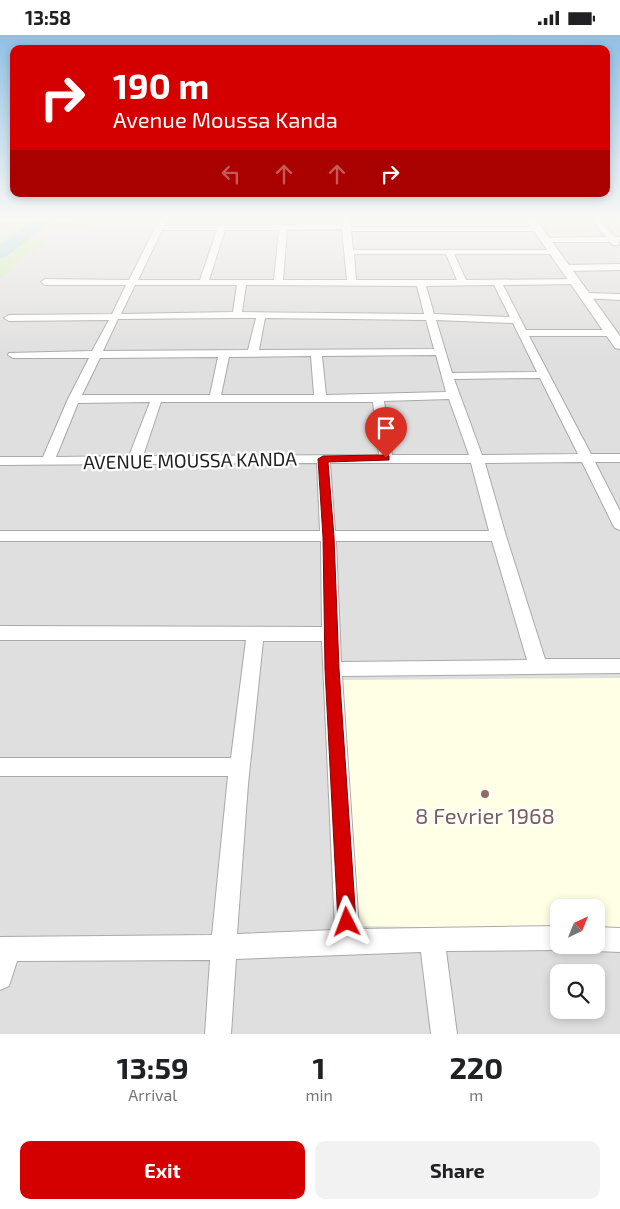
<!DOCTYPE html>
<style>
:root{--surface:#fff;--page:#f2f2f2;--text:#202124;--muted:#757577;--accent:#d40000}
body{margin:0;font-family:"Exo 2",sans-serif;background:var(--page);color:var(--text);height:100vh;display:flex;flex-direction:column;font-size:19px;white-space:nowrap}
*{box-sizing:border-box;margin:0}
p{font-size:16px;color:var(--muted)}
.icon{flex:none;width:28px;height:28px;fill:none;stroke:currentColor;stroke-width:2;stroke-linecap:round;stroke-linejoin:round}
.map{position:relative;height:999px;overflow:hidden}
.details{display:flex;flex-direction:column;background:var(--surface);flex:1}
.details>*{flex:none}
.guide{position:absolute;left:10px;top:10px;width:600px;height:152px;border-radius:10px;box-shadow:0 2px 8px #0003;background:#d40000;color:#fff;overflow:hidden}
.needle{width:32px;rotate:43deg}
.tools{position:absolute;left:550px;top:864px;display:grid;gap:10px}
.tools a{display:grid;place-items:center;width:55px;height:55px;border-radius:10px;background:var(--surface);box-shadow:0 2px 8px #0003;font-size:25px}
.pin{position:absolute;display:grid;place-items:center;width:42px;height:42px;color:#fff;margin:-51px -21px;border-radius:50% 50% 50% 0;rotate:-45deg;box-shadow:0 0 5px #0007}
.pin .icon{rotate:45deg}
.me{position:absolute;width:55px;margin:-28px;rotate:357deg;stroke-linejoin:round;filter:drop-shadow(0 0 4px #0008)}
.turn{display:flex;align-items:center;gap:18px;height:105px;padding:0 20px;font-size:22px}
.turn .icon{width:65px;height:65px;stroke-width:2.5}
.turn b{display:block;font-size:35px;line-height:42px}
.lanes{display:flex;align-items:center;height:48px;padding:0 20px;background:#0003;justify-content:center;gap:25px;direction:ltr}
.lanes .off{opacity:.35}
.eta{display:flex;justify-content:space-evenly;align-items:center;height:85px;text-align:center}
.eta b{font-size:30px;font-weight:700;line-height:35px}
.button{display:flex;gap:10px;margin-top:auto;padding:10px 20px}
.button a{flex:1;height:58px;border-radius:10px;background:var(--accent);color:#fff;font-size:20px;font-weight:700;line-height:58px;text-align:center}
.button a+a{background:var(--page);color:var(--text)}
.status{display:flex;justify-content:space-between;align-items:center;height:35px;padding:0 25px;background:var(--surface);direction:ltr}
.status svg{height:14px;fill:currentColor}
.map>svg:first-child{display:block}
.residential{fill:#e0dfdf;fill-rule:evenodd}
.education{fill:#ffffe5}
.grass{fill:#cdebb0}
.lines{fill:none;stroke-linecap:round;stroke-linejoin:round}
.river{fill:#aad3df;fill-rule:evenodd}
.minor-casing{stroke:#a9a9a9;stroke-width:2}
.tertiary-casing{stroke:#a9a9a9;stroke-width:2}
.minor{fill:#fff;fill-rule:evenodd}
.tertiary{fill:#fff;fill-rule:evenodd}
.route{fill:#d40000;stroke:#8a0000}
.education-dot{fill:#8d6e63;stroke:#fff;stroke-width:2}
.labels{text-anchor:middle;dominant-baseline:central;stroke-width:4.5;stroke-linejoin:round;paint-order:stroke}
.street-label{font-size:19px;fill:#222;stroke:#fff}
.near-education-label{font-size:22px;fill:#785e54;stroke:#fff}
</style>
<div class="status"><b>13:58</b><svg viewBox="0 0 49 12"><path d="M0 12V9h3v3zM5 12V6h3v6zM10 12V3h3v9zM15 12V0h3v12zM26 1h20v11H26zM47 4h2v5h-2z"/></svg></div>
<div class="map">
<svg width="620" height="999" viewBox="0 0 620 999">
<rect width="100%" height="100%" fill="#f2efe9"/>
<path class="residential" d="M0 183H620V999H0ZM559 872H596V910H559ZM559 938H596V975H559Z"/>
<path class="education" d="M620 643V895L596 894V872H559V894L358 891 343 645Z"/>
<path class="grass" d="M19 183H43L0 217V207L5 204 3 201 11 198V195L0 191V185Z
M48 183H70L93 191 84 193 67 192 29 198 28 202 36 203 46 211 33 215 14 226 13 235 0 243V222L20 207 22 202Z"/>
<g class="lines">
<path class="river" d="M36 183H54L6 222 0 223V210Z"/>
<defs>
<path id="minor" d="M160 183H168L164 191 343 190V183H349L351 192H539L540 194 536 196H351L353 215H557V219H454L466 245 579 244 580 246 576 249 503 250 526 295H611L616 298 611 301H529L591 419H620V427H595L620 476V495L615 493 613 490 582 427 485 428 506 501 545 624H620V638L342 641 359 894 559 891V910H568L559 915 446 916 457 999H431L421 917 236 924 231 999H205L210 925 17 926 9 951 0 955V902L212 900 228 741H0V723H231L246 605H0V591L322 592 321 506H0V496H320L317 428 139 429 134 431 129 429 0 430V422H43L68 364 89 323H13L8 320 9 318 92 316 109 285 9 286 4 283 9 280 112 279 126 250H45L41 247 45 244 129 245ZM342 194 347 245H283L287 195ZM162 195H217L200 245H138ZM225 195H279L274 245H209ZM354 219H446L457 245H356ZM135 250H237L233 277 121 279ZM246 250 417 251 424 279 242 277ZM494 250 510 282 434 279 426 251ZM237 283H256L248 315 103 316 118 284ZM265 283 426 285 434 314 259 315ZM436 285 513 288 537 337 452 338ZM436 320 446 357 326 360 322 321ZM311 321 314 360H221L229 322ZM218 322 210 360H82L100 323ZM540 343 578 419 482 420 454 344ZM449 364 469 420H392L384 366ZM150 367 129 421 56 422 78 368ZM161 367H373L379 420 143 421ZM330 428H471L489 496H335ZM336 506H492L527 625 341 627ZM263 606H322L335 895 237 899 248 749Z
M590 183H598L615 202H620L619 210H613L610 207H545L541 205 545 203 606 202Z
M620 229V235L566 236 562 233 566 230Z
M586 258 620 259V265L583 263V259Z
M596 892 620 893V917L596 916 587 913 586 910H596Z"/>
<path id="tertiary" d="M525 183H535L620 301V314L615 313Z"/>
</defs>
<use href="#minor" class="minor-casing"/>
<use href="#tertiary" class="tertiary-casing"/>
<use href="#minor" class="minor"/>
<use href="#tertiary" class="tertiary"/>
</g>
<linearGradient id="sky" x2="0" y2="1"><stop stop-color="#8fc0e4"/><stop offset="0.57" stop-color="#f9f8f5"/><stop offset="1" stop-color="#f9f8f5" stop-opacity="0"/></linearGradient>
<rect width="620" height="323" fill="url(#sky)"/>
<path class="route" d="M386 420 389 421V425L328 427 334 502 339 634 356 887 354 894 347 896 340 894 338 887 325 634 323 502 318 424 323 421Z"/>
<circle class="education-dot" cx="485" cy="759" r="5"/>
<g class="labels">
<g class="street-label">
<text transform="translate(190 425) rotate(-1)">AVENUE MOUSSA KANDA</text>
</g>
<g class="near-education-label">
<text x="485" y="780">8 Fevrier 1968</text>
</g>
</g>
</svg>
<div class="tools">
<a><svg class="needle" viewBox="-14 -14 28 28"><path d="M0-13l5 13h-10z" fill="#e53935"/><path d="M0 13l5-13h-10z" fill="#757577"/></svg></a>
<a><svg class="icon" aria-label="search" viewBox="0 0 24 24"><circle cx="10" cy="10" r="6"/><path d="M15 15l6 6"/></svg></a>
</div>
<div class="pin" style="left:386px;top:423px;background:#d93025"><svg class="icon" aria-label="arrive" viewBox="0 0 24 24"><path d="M6 21V4h12l-3 4 3 4H6"/></svg></div>
<svg class="me" style="left:347px;top:887px" viewBox="-20 -20 40 40"><path d="M0-17L14 15 0 8-14 15z" fill="#d40000" stroke="#fff" stroke-width="4"/></svg>
<div class="guide">
<div class="turn"><svg class="icon" aria-label="right" viewBox="0 0 24 24"><path d="M7 20v-9h11M14 6l5 5-5 5"/></svg><div><b>190 m</b>Avenue Moussa Kanda</div></div>
<div class="lanes"><svg class="icon off" aria-label="left" viewBox="0 0 24 24"><path d="M17 20v-9H6M10 6l-5 5 5 5"/></svg><svg class="icon off" aria-label="ahead" viewBox="0 0 24 24"><path d="M12 20V5M6 11l6-6 6 6"/></svg><svg class="icon off" aria-label="ahead" viewBox="0 0 24 24"><path d="M12 20V5M6 11l6-6 6 6"/></svg><svg class="icon" aria-label="right" viewBox="0 0 24 24"><path d="M7 20v-9h11M14 6l5 5-5 5"/></svg></div>
</div>
</div>
<section class="details">
<div class="eta">
<div><b>13:59</b><p>Arrival</p></div>
<div><b>1</b><p>min</p></div>
<div><b>220</b><p>m</p></div>
</div>
<div class="button"><a>Exit</a><a>Share</a></div>
</section>
